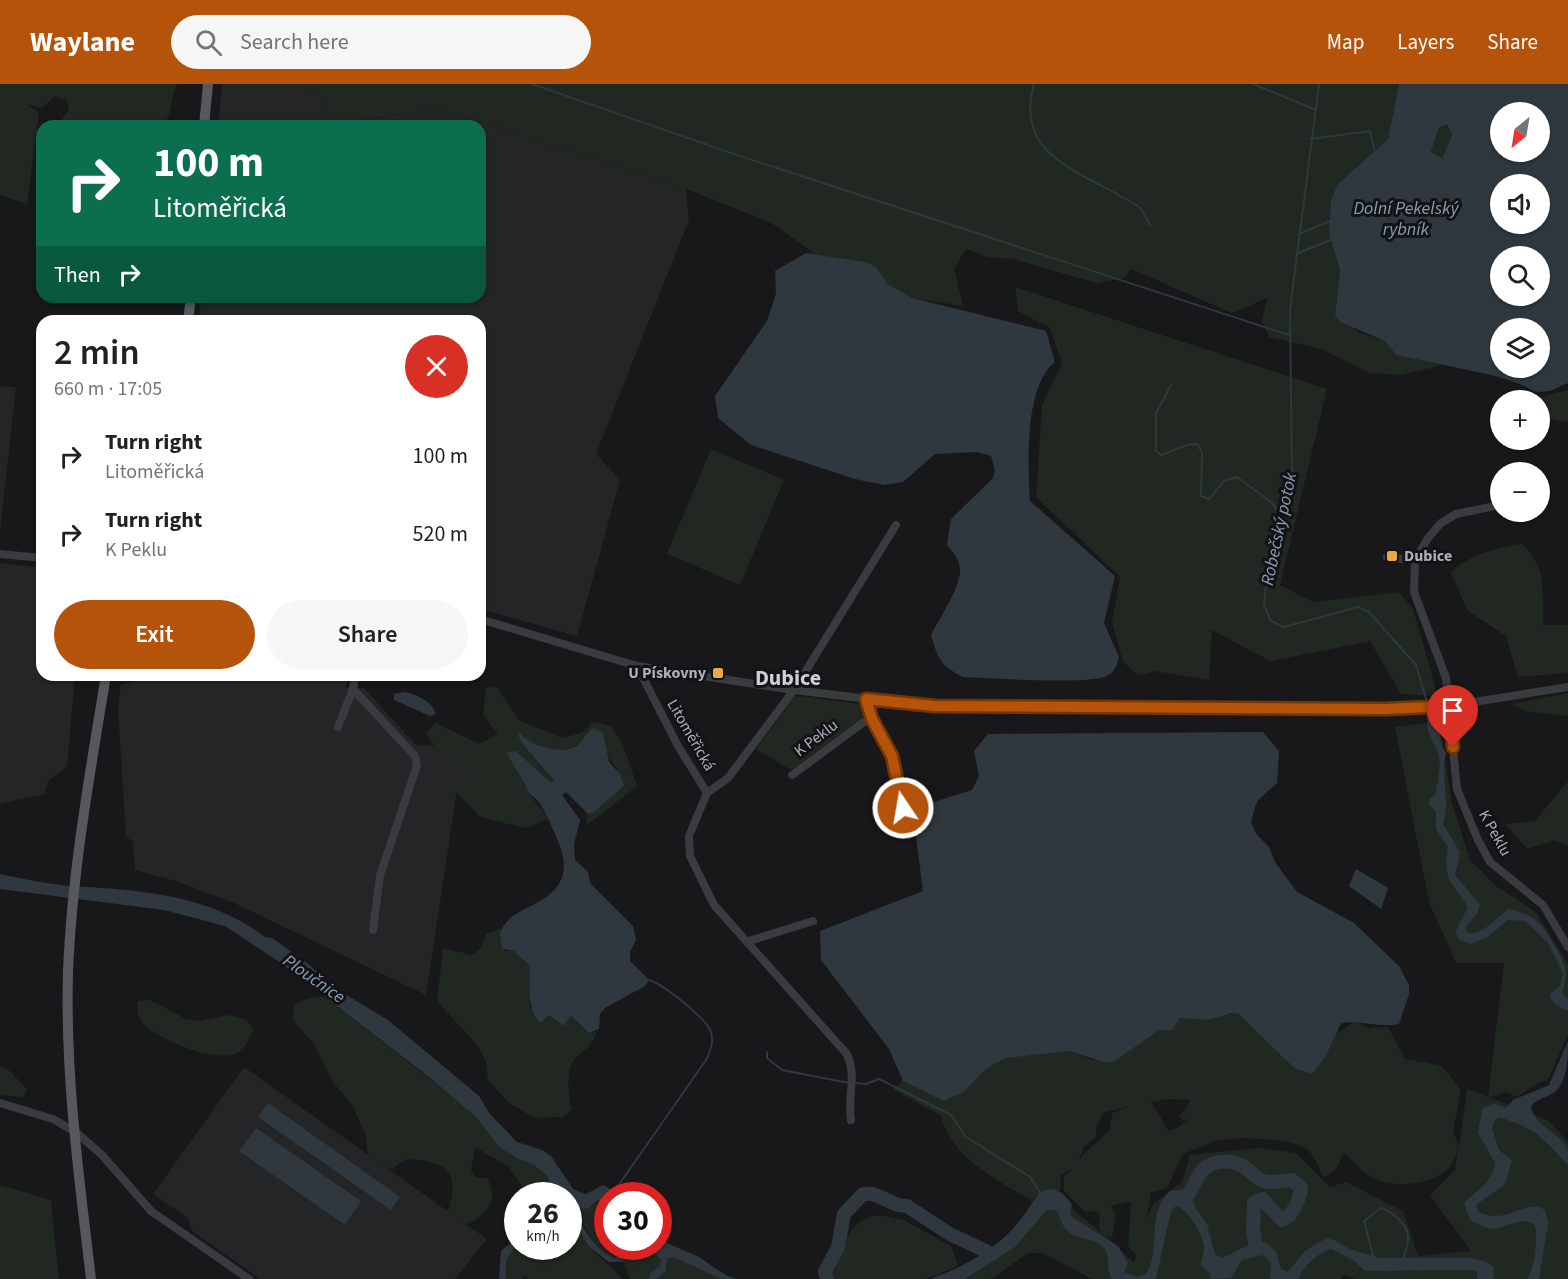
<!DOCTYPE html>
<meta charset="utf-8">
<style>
:root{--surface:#fff;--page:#f6f6f6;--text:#202124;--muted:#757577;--accent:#b45309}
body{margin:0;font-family:"Source Sans 3",sans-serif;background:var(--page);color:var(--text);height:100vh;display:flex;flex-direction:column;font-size:22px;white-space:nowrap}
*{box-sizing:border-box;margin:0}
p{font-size:20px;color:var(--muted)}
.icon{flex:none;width:33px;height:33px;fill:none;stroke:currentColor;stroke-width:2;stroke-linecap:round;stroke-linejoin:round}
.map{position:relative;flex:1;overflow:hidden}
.drawer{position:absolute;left:36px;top:231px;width:450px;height:366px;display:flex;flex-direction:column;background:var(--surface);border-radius:18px;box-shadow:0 2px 4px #0004}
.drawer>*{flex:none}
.top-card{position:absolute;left:36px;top:36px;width:450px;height:183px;border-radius:18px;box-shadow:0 2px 4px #0004;background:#0b6e4f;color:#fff;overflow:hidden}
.needle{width:39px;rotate:210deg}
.tools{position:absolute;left:1490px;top:18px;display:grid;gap:12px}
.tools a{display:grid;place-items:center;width:60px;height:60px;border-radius:50%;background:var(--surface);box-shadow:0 2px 4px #0004;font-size:30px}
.speed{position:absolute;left:504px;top:1098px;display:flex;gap:12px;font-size:30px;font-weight:700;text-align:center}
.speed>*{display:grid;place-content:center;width:78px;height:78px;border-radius:50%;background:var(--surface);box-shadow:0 2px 4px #0004;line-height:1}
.speed small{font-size:15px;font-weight:400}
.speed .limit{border:9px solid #d22;background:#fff;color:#111}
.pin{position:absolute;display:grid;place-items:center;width:51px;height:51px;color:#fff;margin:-62px -26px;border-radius:50% 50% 50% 0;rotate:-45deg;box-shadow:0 0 6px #0007}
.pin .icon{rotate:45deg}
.me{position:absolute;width:66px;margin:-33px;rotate:348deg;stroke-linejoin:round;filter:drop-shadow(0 0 4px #0008)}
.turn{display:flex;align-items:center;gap:21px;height:126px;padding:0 18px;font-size:27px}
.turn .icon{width:78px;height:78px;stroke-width:2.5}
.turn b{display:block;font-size:42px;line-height:51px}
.then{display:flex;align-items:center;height:57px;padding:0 18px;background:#0003;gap:12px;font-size:22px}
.round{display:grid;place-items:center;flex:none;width:63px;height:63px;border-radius:32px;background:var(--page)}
.head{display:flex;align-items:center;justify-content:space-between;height:102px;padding:0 18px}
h1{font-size:36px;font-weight:600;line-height:45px}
.button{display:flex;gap:12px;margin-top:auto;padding:12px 18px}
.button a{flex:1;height:69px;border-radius:36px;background:var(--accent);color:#fff;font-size:24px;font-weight:600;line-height:69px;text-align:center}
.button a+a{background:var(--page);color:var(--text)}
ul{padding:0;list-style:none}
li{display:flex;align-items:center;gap:18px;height:78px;padding:0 18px}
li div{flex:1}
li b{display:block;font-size:22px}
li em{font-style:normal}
header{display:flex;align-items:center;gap:36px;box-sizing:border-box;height:84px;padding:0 30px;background:var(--accent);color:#fff}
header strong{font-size:28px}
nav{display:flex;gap:33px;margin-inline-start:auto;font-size:21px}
.search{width:420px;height:54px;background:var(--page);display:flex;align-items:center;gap:15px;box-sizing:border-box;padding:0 21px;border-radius:33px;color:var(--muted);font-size:22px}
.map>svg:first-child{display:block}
.built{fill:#242527}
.green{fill:#202821;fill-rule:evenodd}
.water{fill:#2f383e;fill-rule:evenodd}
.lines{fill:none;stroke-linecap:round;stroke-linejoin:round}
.stream{stroke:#2f383e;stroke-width:2}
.river{stroke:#2f383e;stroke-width:14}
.minor{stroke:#3a3b3f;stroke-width:8}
.major{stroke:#56585e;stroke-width:10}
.route-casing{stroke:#753606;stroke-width:15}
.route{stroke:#b45309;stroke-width:10}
.poi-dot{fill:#e9a842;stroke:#131315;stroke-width:2}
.labels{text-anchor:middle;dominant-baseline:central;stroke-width:6;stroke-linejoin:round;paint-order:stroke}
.poi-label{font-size:16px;font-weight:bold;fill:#abb0b9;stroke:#131315;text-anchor:start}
.street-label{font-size:16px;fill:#abb0b9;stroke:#131315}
.water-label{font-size:18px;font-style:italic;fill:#859fb2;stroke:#131315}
.district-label{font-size:22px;font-weight:bold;fill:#cccfd6;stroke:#131315}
</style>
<header>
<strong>Waylane</strong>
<div class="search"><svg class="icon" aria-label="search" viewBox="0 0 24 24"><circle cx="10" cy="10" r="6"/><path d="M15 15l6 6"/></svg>Search here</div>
<nav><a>Map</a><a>Layers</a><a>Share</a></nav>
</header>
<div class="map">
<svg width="1568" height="1195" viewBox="0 0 1568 1195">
<rect width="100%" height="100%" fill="#18181a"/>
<path class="built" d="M222 0H301L327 16 325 42H218Z
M438 24 686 105 689 136 596 370 620 396 577 552 480 525V237H199L201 213H480V42H329Z
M0 302 16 303 0 447Z
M0 479 42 484V591H75L67 682 48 697 44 711 0 719Z
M156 591H348L346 604H364L416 661 436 662 482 690 457 706 426 911 234 819 176 797 135 786 133 758 126 752 118 624 121 601Z
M244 983 487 1155 455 1195H260L192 1147 188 1134 153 1110Z"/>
<path class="green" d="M0 0H177C171 13 173 24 166 37L168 42H57L69 26 67 17 55 12 41 24 26 20 39 29 27 120 0 111Z
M301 0H1399L1388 55 1359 83 1329 150 1340 186 1335 231 1360 249 1385 257 1396 271 1443 281 1400 291 1370 289 1321 265 1269 253 1262 237 1267 214 1232 229 1131 185 1124 194 1096 199 1013 175 988 173 966 165 954 185 963 222 912 214 888 200 876 183 866 178 817 171 770 138 686 105 438 24 325 42 327 16Z
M1449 41 1452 51 1442 74 1431 68 1439 43Z
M1015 203 1327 305 1280 501 1313 518 1399 508 1413 525 1438 612 1401 610 1370 557 1270 577 1212 546 1209 596 1155 587 1138 591 1123 578 1112 538 1120 493 1036 413 1042 321 1062 279 1050 244 1018 227Z
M1568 306V338L1539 333 1537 314Z
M711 365 784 396 740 501 667 470Z
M1522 460C1547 481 1543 511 1543 541H1568V589L1518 593 1506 552 1467 526 1451 489C1464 473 1501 462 1522 460Z
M496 602 520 637 562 654 582 649 593 638 611 642 623 661 637 702 586 742 587 729C609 726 612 703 617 685L589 646C585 653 580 661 572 664 558 669 527 662 520 648 523 667 541 682 555 696L551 699 549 698 516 667 506 670C516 681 522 694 528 707 531 714 543 726 548 735L526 744 480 733 455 707 478 689 435 663 426 649 436 639 479 660 498 650 483 630 486 604Z
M1568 609V632L1525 627 1512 620Z
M795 612 862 620 865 632 791 686 756 665Z
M1440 637 1451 716 1470 776 1496 802 1536 828 1568 880V950L1548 996 1538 999 1517 1013 1507 1008 1489 1013 1549 1037 1568 1058V1195H1355L1344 1191 1340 1195H1092L1043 1169H1028L991 1195H965L1014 1163 1046 1127 1072 1125 1102 1149 1099 1143 1100 1131 1095 1127 1085 1128 1064 1107V1092L1074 1084 1061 1091 1060 1107C1048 1105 1040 1108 1032 1117 998 1096 951 1074 941 1032L893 1005 903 997 944 1017 964 1008 987 984 1006 974 1070 967 1093 976 1124 968 1158 947H1167L1180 934 1208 936 1231 929 1239 930 1294 984 1326 972 1336 950 1356 937 1369 944 1388 943 1405 975 1442 982 1461 1006 1453 1047 1459 1063 1467 1005 1488 1013 1504 879H1456L1429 818 1395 643ZM1166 1015 1191 1016 1179 1033 1183 1036 1188 1035 1179 1043 1169 1047 1151 1018ZM1128 1023 1112 1029 1110 1045C1100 1057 1088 1064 1079 1076L1084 1063 1096 1053V1043L1104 1028ZM1243 1054C1260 1056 1290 1054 1305 1064 1314 1070 1319 1083 1323 1093 1337 1090 1338 1080 1344 1069 1353 1077 1365 1091 1377 1096 1397 1103 1427 1101 1445 1088 1453 1082 1455 1072 1458 1064L1455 1086 1430 1111 1471 1167 1418 1172 1403 1127 1346 1098 1330 1103 1296 1069 1260 1064 1190 1071 1183 1097 1154 1119 1146 1136 1151 1108 1167 1104 1183 1070 1218 1056ZM1126 1118 1131 1119 1128 1162 1136 1171 1134 1179 1106 1152 1112 1154 1116 1131 1111 1122Z
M1568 697V762L1555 756 1527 765 1505 740 1535 737Z
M502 844 500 850 505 867H514L529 881 530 923 543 938 549 931 560 940 566 939 570 932 589 949 596 948C591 968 581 965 573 977 566 987 568 1015 572 1025L563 1033 534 1034 508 1018 488 996 486 977 477 961 437 917 443 864 472 871 480 865 486 850Z
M325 913 456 1015 475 1032 499 1063 533 1080 547 1092 557 1111H528L509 1083 475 1063 471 1087 476 1094H487C499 1117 488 1129 467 1141L448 1127C461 1086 445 1077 406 1075L390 1086 368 1071 365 1049 353 1023 332 996 313 959 292 935 295 920 309 914Z
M150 916 186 935 200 937 228 931 247 936 253 946C249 955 245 964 237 969 216 980 151 954 140 935 137 928 137 924 138 917Z
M0 982 10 987 27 1005 24 1013 0 1011Z
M0 1101 51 1116 59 1195H0Z
M599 1115 607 1117 608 1162 621 1163 616 1174C591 1170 587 1133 569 1128L568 1119 577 1121Z
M880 1131 904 1136 951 1162 958 1182 926 1195H832C841 1168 847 1134 880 1131Z
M568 1135C579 1140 580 1153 588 1162 599 1174 612 1182 622 1195H528L526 1190 521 1195H506V1176L517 1161 568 1162Z
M627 1163 650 1165 661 1176 660 1182 651 1188 649 1195H630L623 1178Z
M673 1173 721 1195H656L667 1185V1175Z"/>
<path class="water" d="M1399 0H1568V299L1550 307 1536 308 1520 300 1492 291 1396 271 1385 257 1340 238 1335 231 1340 186 1329 150 1331 117 1337 101 1388 55ZM1500 28H1539V68H1500ZM1448 41 1452 51 1442 74 1431 68 1439 43ZM1539 100V140H1500V100ZM1539 172V212H1500V172ZM1500 244H1539V284H1500Z
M806 169 866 178 876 183 888 200 912 214 1046 247 1055 278C1024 302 1028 381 1030 417L1115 492 1104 539 1119 573C1117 581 1115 588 1107 592 1089 601 989 594 963 593 941 582 938 575 931 551 939 536 961 502 960 486 960 476 953 468 947 461L951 435 993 394 995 386 991 372 977 368 935 370 903 398 884 401 855 395 751 361 718 334 715 312 767 237 776 210 775 187Z
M403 608C415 609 433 618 436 630L430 632 394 616V610Z
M1435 628 1442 663 1446 669C1440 692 1451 718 1443 740L1460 768 1455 791 1480 820 1477 830 1466 843 1467 849C1486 851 1494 834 1509 825 1537 831 1544 842 1557 866 1567 884 1568 888 1562 909L1568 916V927L1556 921 1550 914 1551 909 1560 902 1563 889 1548 859 1525 837 1508 836 1488 853 1470 860 1460 856 1455 849 1468 823 1448 794 1446 778 1448 763 1436 745V727L1429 721V716L1436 709 1440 682 1438 669 1428 647 1426 629Z
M593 644 603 649 609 678 620 690 624 702 593 729H587L566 708 562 711 580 736 574 760 575 776 588 788 590 799 633 842 636 856 630 868V877L649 896 645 902 605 924 600 930 599 945 589 949 571 932 563 942 549 931 541 939C525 926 531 899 529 881L514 867 502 865 500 850C506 829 528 826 545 814 571 796 566 774 555 750 550 739 545 726 538 717 535 713 530 711 528 707 522 693 513 681 506 668L516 667 551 699 554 696C545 685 520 661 518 650L520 648C527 662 563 671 577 662 583 657 586 648 593 644Z
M1263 648 1279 667 1277 699 1258 716 1255 723 1251 738 1256 750 1269 763 1275 778 1297 808 1354 839 1399 882 1409 901V910L1399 940C1379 944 1361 936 1341 939L1326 972 1312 990 1294 984 1239 930 1231 929 1208 936 1180 934 1172 946 1158 947 1116 976 1107 979 1070 967 1006 974 987 984 964 1008 944 1017 903 997 889 965 821 876 820 847 923 807 913 729 924 721 972 706 979 692 974 667 988 650Z
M1356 785 1388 804 1381 825 1349 802Z
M0 790C28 796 58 802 87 803 150 807 212 813 265 853L272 854 307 879 338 906 388 936 479 1012 490 1030 517 1058 542 1066 551 1072 573 1105 586 1110 603 1101 621 1111 608 1112 607 1117C598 1114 595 1116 590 1124L583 1125 569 1119 568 1112 557 1111 547 1092 533 1080 518 1075 499 1063 475 1032 429 993 281 879 225 842 164 826 0 805Z
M1568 957C1568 973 1568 997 1555 1008 1547 1014 1536 1014 1531 1023 1534 1042 1562 1049 1568 1067 1568 1070 1568 1077 1568 1081 1541 1052 1538 1046 1499 1033L1495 1035 1492 1045 1499 1066 1512 1076 1505 1100 1476 1121 1478 1127C1504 1144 1525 1113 1545 1126L1548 1139 1539 1195H1527C1535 1182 1538 1156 1535 1141L1526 1137C1498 1140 1500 1153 1470 1136L1464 1119 1486 1099 1494 1086 1495 1079 1478 1049 1482 1025 1494 1019 1506 1024 1513 1016 1549 1001Z
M268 1019 400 1113 391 1126 258 1033Z
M256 1044 361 1117 345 1141 239 1067Z
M1051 1105C1062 1107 1066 1112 1072 1121L1070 1129 1072 1133 1118 1162 1128 1179 1124 1188 1136 1193 1145 1191C1162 1169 1145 1129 1170 1107L1186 1105 1191 1108 1195 1123 1207 1140 1215 1170 1222 1174 1255 1158H1266L1276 1168 1281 1185 1288 1188 1305 1167 1328 1153 1350 1165 1379 1174H1468L1484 1177 1493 1182 1494 1195H1477V1188L1469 1186 1365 1187 1353 1176 1331 1165C1319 1168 1302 1183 1299 1195H1270L1271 1179 1263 1171 1242 1176 1231 1194 1211 1195 1209 1188 1201 1182C1201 1175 1205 1169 1204 1162 1202 1150 1188 1125 1176 1122L1171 1127 1156 1195H1112C1105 1185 1112 1174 1104 1164 1096 1155 1080 1155 1070 1149 1061 1143 1061 1133 1056 1126L1046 1127 1015 1163 965 1195H930C965 1183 1003 1162 1024 1131 1030 1123 1034 1115 1040 1108Z
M569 1128 576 1131C585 1146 597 1169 615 1174L619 1172 621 1163H629L623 1178H609L588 1162 574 1138 569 1135Z
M659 1152C669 1163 683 1165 697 1172 710 1179 723 1193 738 1195H721L673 1173 667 1175 666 1187 656 1195H649L651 1188 660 1182 661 1176 650 1165 639 1163 658 1162Z
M517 1154V1161L506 1176V1195H499L501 1167Z"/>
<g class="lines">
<path class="stream" d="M532 0 731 69 1289 251
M1034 0C1015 66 1070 84 1117 110 1124 115 1135 119 1141 125 1144 130 1147 136 1150 141
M1253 0 1316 26
M1319 0 1290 226 1292 397 1268 481 1264 521 1271 537 1284 543 1358 523 1369 528 1416 581 1428 621
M1310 55 1370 47 1376 72
M1299 150 1330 137
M1296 170 1333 155
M1171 301 1156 329V367L1161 371 1187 361 1197 360 1202 368 1201 412 1209 415 1224 397 1237 393 1271 418 1283 432
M767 968V974L782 986 849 999
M855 999 866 1000 879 995 951 1031 966 1053 1030 1093 1041 1110
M611 1112 706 976C710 968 714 957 711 948 706 934 663 900 649 896
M1374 1175 1364 1137 1381 1124C1393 1128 1410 1142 1408 1156 1408 1163 1404 1169 1403 1175"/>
<path class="river" d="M1183 1116C1195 1105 1195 1093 1204 1085 1214 1075 1234 1076 1244 1083 1251 1087 1256 1095 1264 1097 1271 1100 1284 1096 1292 1096L1301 1104C1299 1116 1294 1131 1282 1136L1262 1115 1254 1119 1253 1147 1256 1164
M827 1195 825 1188 838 1163 844 1130 863 1110H873L898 1121 907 1122 948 1149 992 1170"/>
<path class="minor" d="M1500 421 1456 430 1441 439 1428 454 1415 477 1414 508 1446 594 1457 705 1478 756 1490 778 1543 821 1568 863
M0 470 42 474
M1387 473 1415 477
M480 535 637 582 794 606 935 623 1416 624 1449 622 1568 603
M637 582 678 662 707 709
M353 605 415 672 417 682 380 791 373 846
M871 635 892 672 903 724
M338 643 353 605 355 591
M792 691 864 638 871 635 866 615
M749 857 813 837
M0 1019 53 1035 77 1049 102 1071 151 1127 249 1195
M851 1036C847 1012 858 991 846 969L714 821 690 772 689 752 707 709 728 694 794 606 896 441"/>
<path class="major" d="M204 42 208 0
M188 237 191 213
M91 1195C79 1093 65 991 68 888 72 788 90 689 106 591"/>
</g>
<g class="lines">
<defs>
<path id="route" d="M903 724 892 672 872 635 866 615 935 622 1386 625 1449 622 1453 663"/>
</defs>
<use href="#route" class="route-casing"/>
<use href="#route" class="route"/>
</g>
<g class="poi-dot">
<rect x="1386" y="466" width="12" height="12" rx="3"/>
<rect x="712" y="583" width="12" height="12" rx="3"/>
</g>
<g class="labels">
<g class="poi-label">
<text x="1404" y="472">Dubice</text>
<text x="706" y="589" text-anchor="end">U Pískovny</text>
</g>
<g class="street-label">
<text transform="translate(691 651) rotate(60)">Litoměřická</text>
<text transform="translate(816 654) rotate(-37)">K Peklu</text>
<text transform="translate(1495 749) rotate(61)">K Peklu</text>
</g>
<g class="water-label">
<text x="1406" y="124">Dolní Pekelský<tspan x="1406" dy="21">rybník</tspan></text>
<text transform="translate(1279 445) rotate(-78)">Robečský potok</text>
<text transform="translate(314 895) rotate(35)">Ploučnice</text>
</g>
<g class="district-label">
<text x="788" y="594">Dubice</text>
</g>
</g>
</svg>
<div class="tools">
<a><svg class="needle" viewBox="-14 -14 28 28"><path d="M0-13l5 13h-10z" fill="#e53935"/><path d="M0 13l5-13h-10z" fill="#757577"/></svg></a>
<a><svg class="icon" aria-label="sound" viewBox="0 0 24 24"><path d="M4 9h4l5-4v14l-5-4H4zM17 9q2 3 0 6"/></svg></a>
<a><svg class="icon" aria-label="search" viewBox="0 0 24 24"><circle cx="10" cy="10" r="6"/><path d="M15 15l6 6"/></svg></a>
<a><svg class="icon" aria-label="layers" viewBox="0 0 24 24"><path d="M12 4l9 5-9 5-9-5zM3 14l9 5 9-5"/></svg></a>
<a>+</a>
<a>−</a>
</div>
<div class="speed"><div>26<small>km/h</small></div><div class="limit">30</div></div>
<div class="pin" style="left:1453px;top:663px;background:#d93025"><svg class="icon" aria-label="arrive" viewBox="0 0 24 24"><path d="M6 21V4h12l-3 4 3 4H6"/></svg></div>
<svg class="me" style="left:903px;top:724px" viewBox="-20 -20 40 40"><circle r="17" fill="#b45309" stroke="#fff" stroke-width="3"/><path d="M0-11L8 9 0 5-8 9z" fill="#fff"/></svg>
<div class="top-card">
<div class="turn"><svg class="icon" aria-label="right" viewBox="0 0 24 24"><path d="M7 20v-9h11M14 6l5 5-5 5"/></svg><div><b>100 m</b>Litoměřická</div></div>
<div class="then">Then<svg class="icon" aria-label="right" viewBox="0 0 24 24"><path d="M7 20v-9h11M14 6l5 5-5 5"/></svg></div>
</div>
<section class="drawer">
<div class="head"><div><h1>2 min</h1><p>660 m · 17:05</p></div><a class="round" style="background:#d93025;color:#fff"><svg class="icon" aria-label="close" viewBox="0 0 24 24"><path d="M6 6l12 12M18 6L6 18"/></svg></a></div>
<ul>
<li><svg class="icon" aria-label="right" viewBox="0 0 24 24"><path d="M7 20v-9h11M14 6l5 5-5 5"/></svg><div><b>Turn right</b><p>Litoměřická</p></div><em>100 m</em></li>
<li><svg class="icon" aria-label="right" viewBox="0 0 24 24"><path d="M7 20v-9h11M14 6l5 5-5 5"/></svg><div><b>Turn right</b><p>K Peklu</p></div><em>520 m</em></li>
</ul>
<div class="button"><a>Exit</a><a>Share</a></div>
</section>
</div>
